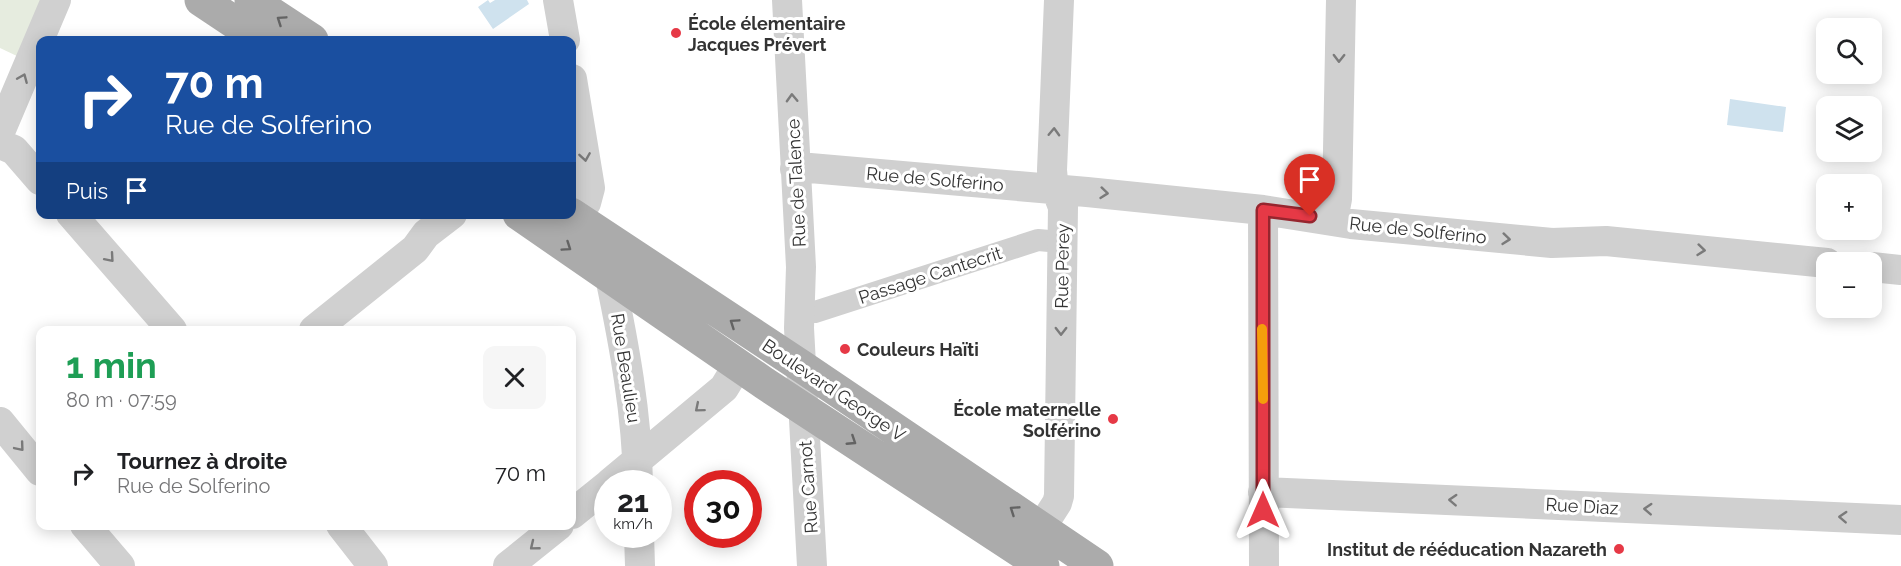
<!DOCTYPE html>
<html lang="fr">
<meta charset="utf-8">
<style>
:root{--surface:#fff;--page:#f6f6f6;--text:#202124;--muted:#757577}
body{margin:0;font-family:Raleway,sans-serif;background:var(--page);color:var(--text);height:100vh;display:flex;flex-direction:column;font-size:22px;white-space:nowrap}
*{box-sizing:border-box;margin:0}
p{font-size:20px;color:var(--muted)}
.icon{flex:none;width:33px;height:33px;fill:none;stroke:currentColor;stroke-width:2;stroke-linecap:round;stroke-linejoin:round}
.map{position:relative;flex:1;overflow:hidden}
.sheet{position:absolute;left:36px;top:326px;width:540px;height:204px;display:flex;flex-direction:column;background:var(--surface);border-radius:12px;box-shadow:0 3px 15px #0003}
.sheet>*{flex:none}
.banner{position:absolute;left:36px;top:36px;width:540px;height:183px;border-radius:12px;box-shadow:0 3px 15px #0003;background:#1a4fa0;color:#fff;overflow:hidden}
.controls{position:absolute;left:1816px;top:18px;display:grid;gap:12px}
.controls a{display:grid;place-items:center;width:66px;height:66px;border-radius:12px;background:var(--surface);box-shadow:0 3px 15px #0003;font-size:30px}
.speed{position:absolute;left:594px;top:470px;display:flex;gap:12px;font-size:30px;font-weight:700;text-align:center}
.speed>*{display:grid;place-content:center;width:78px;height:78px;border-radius:50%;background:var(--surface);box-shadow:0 3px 15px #0003;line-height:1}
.speed small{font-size:15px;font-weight:400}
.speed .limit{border:9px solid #d22;background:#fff;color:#111}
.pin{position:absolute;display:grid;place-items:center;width:51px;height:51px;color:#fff;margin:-62px -26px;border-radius:50% 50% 50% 0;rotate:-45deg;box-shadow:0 0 6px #0007}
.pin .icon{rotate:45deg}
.me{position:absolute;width:66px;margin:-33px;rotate:0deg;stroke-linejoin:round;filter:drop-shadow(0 0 4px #0008)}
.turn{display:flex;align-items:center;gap:21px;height:126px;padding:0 30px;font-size:27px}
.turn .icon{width:78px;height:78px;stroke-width:2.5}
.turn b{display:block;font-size:42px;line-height:51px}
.then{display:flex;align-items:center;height:57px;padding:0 30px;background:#0003;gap:12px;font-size:22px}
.round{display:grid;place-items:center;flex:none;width:63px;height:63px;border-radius:12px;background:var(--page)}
.head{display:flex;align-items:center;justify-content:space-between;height:102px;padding:0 30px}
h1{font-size:36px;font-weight:700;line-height:45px;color:#1e9e55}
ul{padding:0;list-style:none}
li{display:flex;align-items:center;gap:18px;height:90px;padding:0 30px}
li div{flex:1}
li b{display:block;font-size:22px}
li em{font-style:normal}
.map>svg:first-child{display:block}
.green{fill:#e6ecdf}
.water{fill:#cfe2ee}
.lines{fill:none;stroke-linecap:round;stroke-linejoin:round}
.pedestrian{stroke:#d0d0d0;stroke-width:22}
.minor{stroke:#d0d0d0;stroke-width:30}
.primary{stroke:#ababab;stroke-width:33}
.oneway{stroke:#636363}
.oneway2{stroke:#7a7a7a}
.route-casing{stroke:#96252e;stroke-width:15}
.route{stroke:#e63946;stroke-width:10}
.slow{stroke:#f59e0b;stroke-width:10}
.poi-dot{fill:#e63946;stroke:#fff;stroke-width:2}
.labels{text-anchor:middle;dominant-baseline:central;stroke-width:6;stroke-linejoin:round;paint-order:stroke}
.poi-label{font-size:18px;font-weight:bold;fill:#333;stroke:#fff;text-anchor:start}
.street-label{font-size:18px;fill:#333;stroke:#fff}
</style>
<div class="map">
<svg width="1901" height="566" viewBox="0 0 1901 566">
<rect width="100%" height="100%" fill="#fff"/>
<path class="green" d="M0 0H42L19 57 0 48Z"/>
<path class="water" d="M488 0 490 3 495 0H527L529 4 493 29 478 7Z
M1730 99 1786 107 1783 132 1727 125Z"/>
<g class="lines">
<path class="pedestrian" d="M800 311 815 312 1038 240 1061 242"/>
<path class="minor" d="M558 0 565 40
M787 0 801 267 799 328 812 566
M572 79 590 188 586 203 575 218
M0 132 56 0
M0 144 14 150 40 180
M795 169 810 168 1087 192 1263 210 1351 224 1552 243 1606 241 1827 263
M1263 210 1264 566
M71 214 172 330
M1333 220 1337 199 1341 0
M1872 267 1901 270
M610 277C624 344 637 414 638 483
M314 330 415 249 426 234 452 214
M0 422 40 471
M610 483 724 388 738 365
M1263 492 1901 520
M572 514 608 485
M85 525 120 566
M341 525 373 566
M1041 528 1057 503 1059 496 1063 207 1053 181 1052 170 1059 0
M639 534 640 566
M508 566 559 525"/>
<path class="primary" d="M201 0 261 40
M251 0 312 40
M519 214 764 383 1043 566
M571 214 801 366 1097 566"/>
</g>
<defs><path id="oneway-chevron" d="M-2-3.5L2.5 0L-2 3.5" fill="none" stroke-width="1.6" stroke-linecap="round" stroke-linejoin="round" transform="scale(1.5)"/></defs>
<g class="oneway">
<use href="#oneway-chevron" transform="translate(281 20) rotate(-146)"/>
<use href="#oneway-chevron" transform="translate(567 247) rotate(34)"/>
<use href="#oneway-chevron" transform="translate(734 323) rotate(-146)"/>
<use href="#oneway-chevron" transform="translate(852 441) rotate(33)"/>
<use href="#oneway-chevron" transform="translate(1014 510) rotate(-146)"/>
</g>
<g class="oneway2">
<use href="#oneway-chevron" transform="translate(1339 58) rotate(91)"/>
<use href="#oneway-chevron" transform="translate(23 78) rotate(-67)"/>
<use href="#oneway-chevron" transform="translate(792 98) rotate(-92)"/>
<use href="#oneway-chevron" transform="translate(1054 132) rotate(-88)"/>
<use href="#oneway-chevron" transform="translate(585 157) rotate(81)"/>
<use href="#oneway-chevron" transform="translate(1104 193) rotate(6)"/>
<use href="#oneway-chevron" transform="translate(1506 239) rotate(6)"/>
<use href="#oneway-chevron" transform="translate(1701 250) rotate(6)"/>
<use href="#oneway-chevron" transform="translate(110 258) rotate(49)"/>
<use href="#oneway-chevron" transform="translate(1061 331) rotate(90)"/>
<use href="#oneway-chevron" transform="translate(699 408) rotate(140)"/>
<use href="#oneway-chevron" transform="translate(20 447) rotate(50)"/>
<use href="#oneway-chevron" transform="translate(1453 500) rotate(-177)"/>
<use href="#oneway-chevron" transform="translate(1648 509) rotate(-177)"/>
<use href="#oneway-chevron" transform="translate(1843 517) rotate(-177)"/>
<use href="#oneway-chevron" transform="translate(534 546) rotate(141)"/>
</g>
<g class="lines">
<defs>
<path id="route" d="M1263 510V210L1310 216"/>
</defs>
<use href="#route" class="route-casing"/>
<use href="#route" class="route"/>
<path class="slow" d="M1262 329 1263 399"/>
</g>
<g class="poi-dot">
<circle cx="676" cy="33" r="6"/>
<circle cx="845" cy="349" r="6"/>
<circle cx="1113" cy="419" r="6"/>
<circle cx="1619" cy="549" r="6"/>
</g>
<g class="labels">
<g class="poi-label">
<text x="688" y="23">École élementaire<tspan x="688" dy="21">Jacques Prévert</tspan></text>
<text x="857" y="349">Couleurs Haïti</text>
<text x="1101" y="409" text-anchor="end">École maternelle<tspan x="1101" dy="21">Solférino</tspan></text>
<text x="1607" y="549" text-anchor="end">Institut de rééducation Nazareth</text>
</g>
<g class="street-label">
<text transform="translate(935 179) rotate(5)">Rue de Solferino</text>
<text transform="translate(796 183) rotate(-93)">Rue de Talence</text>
<text transform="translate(1418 230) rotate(6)">Rue de Solferino</text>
<text transform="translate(1062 266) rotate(-89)">Rue Perey</text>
<text transform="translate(930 275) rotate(-18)">Passage Cantecrit</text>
<text transform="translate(626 368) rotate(81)">Rue Beaulieu</text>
<text transform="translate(834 390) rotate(34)">Boulevard George V</text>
<text transform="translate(808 487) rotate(-94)">Rue Carnot</text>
<text transform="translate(1582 506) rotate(3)">Rue Diaz</text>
</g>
</g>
</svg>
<div class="controls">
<a><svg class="icon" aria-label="search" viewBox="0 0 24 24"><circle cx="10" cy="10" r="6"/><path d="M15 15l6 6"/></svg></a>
<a><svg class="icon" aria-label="layers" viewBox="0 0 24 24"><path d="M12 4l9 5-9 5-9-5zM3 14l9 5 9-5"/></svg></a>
<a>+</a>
<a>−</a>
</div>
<div class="speed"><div>21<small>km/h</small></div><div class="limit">30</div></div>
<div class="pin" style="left:1310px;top:216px;background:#d93025"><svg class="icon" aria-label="arrive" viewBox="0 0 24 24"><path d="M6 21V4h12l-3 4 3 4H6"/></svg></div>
<svg class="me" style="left:1263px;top:510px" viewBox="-20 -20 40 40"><path d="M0-17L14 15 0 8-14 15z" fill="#e63946" stroke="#fff" stroke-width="4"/></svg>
<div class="banner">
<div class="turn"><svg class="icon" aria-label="right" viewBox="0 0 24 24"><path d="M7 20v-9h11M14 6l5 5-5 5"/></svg><div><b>70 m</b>Rue de Solferino</div></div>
<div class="then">Puis<svg class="icon" aria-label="arrive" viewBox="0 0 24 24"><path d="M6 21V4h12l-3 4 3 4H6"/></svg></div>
</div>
<section class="sheet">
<div class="head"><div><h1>1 min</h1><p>80 m · 07:59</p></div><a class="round"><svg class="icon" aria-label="close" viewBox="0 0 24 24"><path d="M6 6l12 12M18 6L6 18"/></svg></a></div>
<ul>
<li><svg class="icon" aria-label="right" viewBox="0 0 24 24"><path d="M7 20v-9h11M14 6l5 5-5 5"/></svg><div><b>Tournez à droite</b><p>Rue de Solferino</p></div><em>70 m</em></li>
</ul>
</section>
</div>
